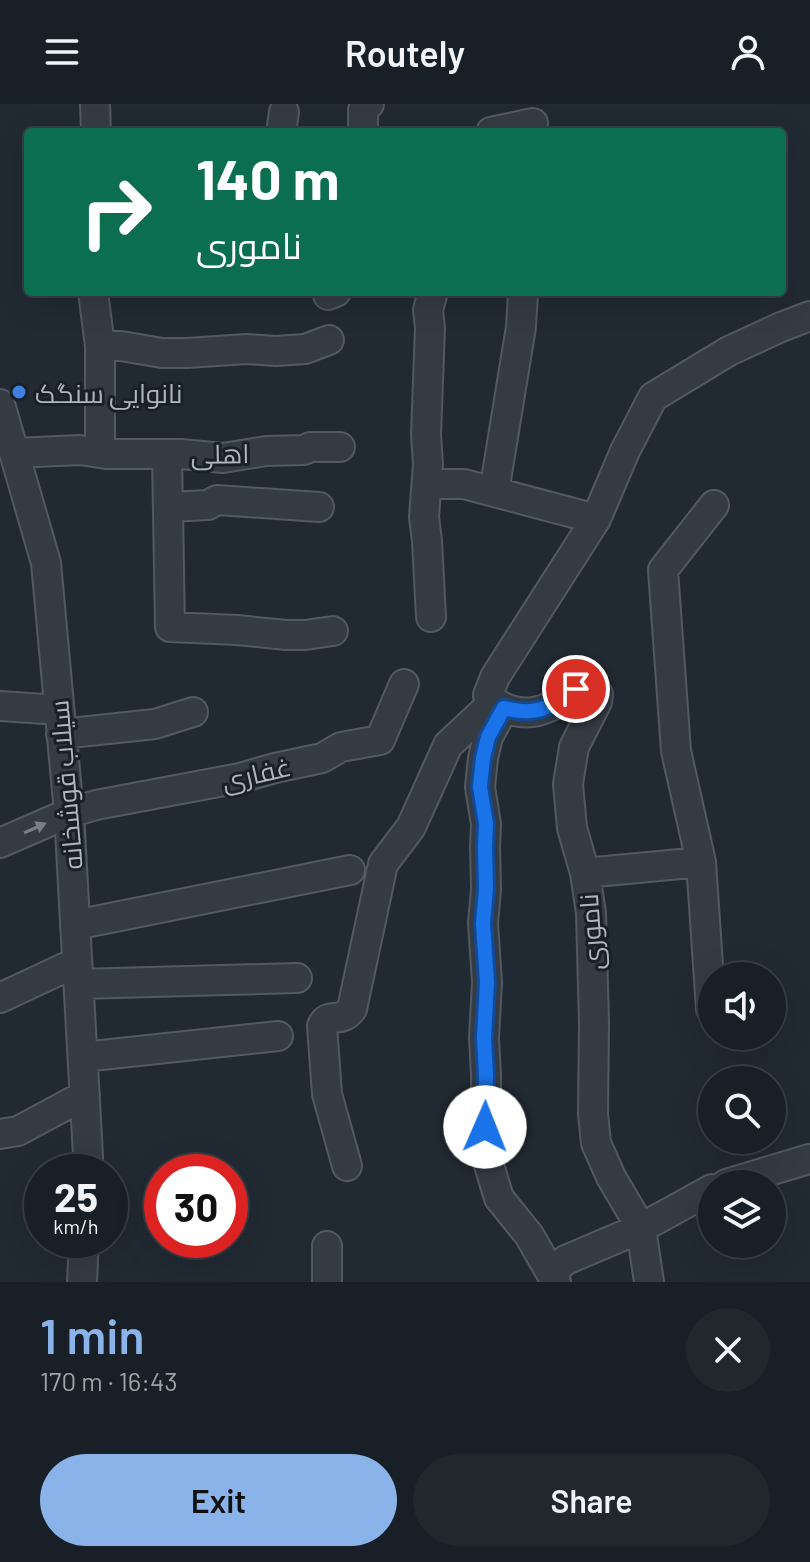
<!DOCTYPE html>
<meta charset="utf-8">
<style>
:root{--surface:#191f26;--page:#22272e;--text:#f1f3f6;--muted:#9fa2a7;--line:#373d43;--accent:#8ab3ea}
body{margin:0;font-family:Barlow,Cairo,sans-serif;background:var(--page);color:var(--text);height:100vh;display:flex;flex-direction:column;font-size:30px;white-space:nowrap}
*{box-sizing:border-box;margin:0}
p{font-size:26px;color:var(--muted)}
.icon{flex:none;width:44px;height:44px;fill:none;stroke:currentColor;stroke-width:2;stroke-linecap:round;stroke-linejoin:round}
.map{position:relative;height:1178px;overflow:hidden}
.sheet{display:flex;flex-direction:column;background:var(--surface);flex:1}
.sheet>*{flex:none}
.hud{position:absolute;left:24px;top:24px;width:762px;height:168px;border-radius:8px;box-shadow:0 8px 32px #0002,0 0 0 2px var(--line);background:#0b6e4f;color:#fff;overflow:hidden}
.controls{position:absolute;left:698px;top:858px;display:grid;gap:16px}
.controls a{display:grid;place-items:center;width:88px;height:88px;border-radius:50%;background:var(--surface);box-shadow:0 8px 32px #0002,0 0 0 2px var(--line);font-size:40px}
.speed{position:absolute;left:24px;top:1050px;display:flex;gap:16px;font-size:40px;font-weight:700;text-align:center}
.speed>*{display:grid;place-content:center;width:104px;height:104px;border-radius:50%;background:var(--surface);box-shadow:0 8px 32px #0002,0 0 0 2px var(--line);line-height:1}
.speed small{font-size:20px;font-weight:400}
.speed .limit{border:12px solid #d22;background:#fff;color:#111}
.pin{position:absolute;display:grid;place-items:center;width:68px;height:68px;color:#fff;margin:-34px;border:4px solid #fff;border-radius:50%;box-shadow:0 2px 8px #0007}
.me{position:absolute;width:88px;margin:-44px;rotate:1deg;stroke-linejoin:round;filter:drop-shadow(0 0 6px #0008)}
.turn{display:flex;align-items:center;gap:28px;height:168px;padding:0 40px;font-size:36px}
.turn .icon{width:104px;height:104px;stroke-width:2.5}
.turn b{display:block;font-size:56px;line-height:68px}
.round{display:grid;place-items:center;flex:none;width:84px;height:84px;border-radius:42px;background:var(--page)}
.head{display:flex;align-items:center;justify-content:space-between;height:136px;padding:0 40px}
h1{font-size:48px;font-weight:600;line-height:60px;color:var(--accent)}
.action{display:flex;gap:16px;margin-top:auto;padding:16px 40px}
.action a{flex:1;height:92px;border-radius:48px;background:var(--accent);color:#111;font-size:32px;font-weight:600;line-height:92px;text-align:center}
.action a+a{background:var(--page);color:var(--text)}
header{display:flex;justify-content:space-between;align-items:center;height:104px;padding:0 40px;background:var(--surface);font-size:36px;font-weight:600}
.map>svg:first-child{display:block}
.lines{fill:none;stroke-linecap:round;stroke-linejoin:round}
.minor-casing{stroke:#525961;stroke-width:32}
.minor{stroke:#343b43;stroke-width:28}
.oneway{fill:#777f88}
.route-casing{stroke:#114b97;stroke-width:20}
.route{stroke:#1a73e8;stroke-width:14}
.shop-dot{fill:#3f7fe0;stroke:#1a2028;stroke-width:3}
.labels{text-anchor:middle;dominant-baseline:central;stroke-width:6;stroke-linejoin:round;paint-order:stroke}
.poi-label{font-size:26px;fill:#aeb6c0;stroke:#1a2028;text-anchor:start}
.street-label{font-size:26px;fill:#aeb6c0;stroke:#1a2028}
</style>
<header><svg class="icon" aria-label="menu" viewBox="0 0 24 24"><path d="M4 6h16M4 12h16M4 18h16"/></svg>Routely<svg class="icon" aria-label="person" viewBox="0 0 24 24"><circle cx="12" cy="8" r="4"/><path d="M4 21q1-7 8-7t8 7"/></svg></header>
<div class="map">
<svg width="810" height="1178" viewBox="0 0 810 1178">
<rect width="100%" height="100%" fill="#212932"/>
<g class="lines">
<defs>
<path id="minor" d="M95 0 96 28
M281 28 284 8
M363 28V6L369 0
M491 28 533 19
M93 188 100 242V349
M328 191 336 188
M100 242H121L162 249H187L246 245 276 247 305 245 329 236
M0 300 46 459 69 709 88 1052V1068
M15 349 80 346 106 350H181L223 354 266 347 304 346 310 343H340
M167 350 170 523 237 526 286 531H305L333 527
M427 380H464L596 415
M494 388 521 223 523 188
M168 403 208 401 217 396 319 403
M431 513 427 437 424 413 428 360 426 331 430 224 428 206 433 188
M0 602 59 606
M504 604 488 633 483 654 480 683 486 720 485 742 486 785 483 819 487 878 484 934 486 971V1051L499 1094 529 1131 556 1178
M61 630 155 620 193 608
M0 739 69 709 96 701 240 674 275 664 322 654 341 643 380 636 404 580
M585 769 701 758
M75 821 350 766
M79 880 297 874
M0 894 77 858
M711 905 701 758 676 647 663 466 714 401
M83 953 278 932
M0 1030 18 1027 85 991
M347 1062 327 990 322 922C328 907 340 921 352 905L383 760 411 723 448 641 494 598
M726 1080 809 1055
M551 1168 566 1156 641 1124 712 1085
M82 1178 84 1136
M327 1178V1142
M649 1178 641 1124 611 1073 596 1039 593 1010 594 919 591 809 585 769 572 724 568 680 574 643 597 598 598 590 583 581C572 587 561 598 549 603 529 613 502 609 488 591L495 573 596 415 625 347 653 293 729 247 781 223 810 212"/>
</defs>
<use href="#minor" class="minor-casing"/>
<use href="#minor" class="minor"/>
</g>
<defs><path id="oneway-solid" d="M-6-.8H1V-3.2L6.5 0L1 3.2V.8H-6Z" transform="scale(2)"/></defs>
<use class="oneway" href="#oneway-solid" transform="translate(35 724) rotate(-24)"/>
<g class="lines">
<defs>
<path id="route" d="M485 1023 486 971 484 934 487 878 483 819 486 785 485 742 486 720 480 683 483 654 488 633 504 604C537 613 549 603 576 585"/>
</defs>
<use href="#route" class="route-casing"/>
<use href="#route" class="route"/>
</g>
<circle class="shop-dot" cx="19" cy="288" r="8"/>
<g class="labels">
<g class="poi-label">
<text x="35" y="288">نانوایی سنگک</text>
</g>
<g class="street-label">
<text transform="translate(220 349) rotate(-1)">اهلی</text>
<text transform="translate(256 669) rotate(-13)">غفاری</text>
<text transform="translate(65 681) rotate(-95)">سیلاب قوشخانه</text>
<text transform="translate(590 828) rotate(-94)">ناموری</text>
</g>
</g>
</svg>
<div class="controls">
<a><svg class="icon" aria-label="sound" viewBox="0 0 24 24"><path d="M4 9h4l5-4v14l-5-4H4zM17 9q2 3 0 6"/></svg></a>
<a><svg class="icon" aria-label="search" viewBox="0 0 24 24"><circle cx="10" cy="10" r="6"/><path d="M15 15l6 6"/></svg></a>
<a><svg class="icon" aria-label="layers" viewBox="0 0 24 24"><path d="M12 4l9 5-9 5-9-5zM3 14l9 5 9-5"/></svg></a>
</div>
<div class="speed"><div>25<small>km/h</small></div><div class="limit">30</div></div>
<div class="pin" style="left:576px;top:585px;background:#d93025"><svg class="icon" aria-label="arrive" viewBox="0 0 24 24"><path d="M6 21V4h12l-3 4 3 4H6"/></svg></div>
<svg class="me" style="left:485px;top:1023px" viewBox="-20 -20 40 40"><circle r="19" fill="#fff"/><path d="M0-13L10 11 0 6-10 11z" fill="#1a73e8"/></svg>
<div class="hud">
<div class="turn"><svg class="icon" aria-label="right" viewBox="0 0 24 24"><path d="M7 20v-9h11M14 6l5 5-5 5"/></svg><div><b>140 m</b>ناموری</div></div>
</div>
</div>
<section class="sheet">
<div class="head"><div><h1>1 min</h1><p>170 m · 16:43</p></div><a class="round"><svg class="icon" aria-label="close" viewBox="0 0 24 24"><path d="M6 6l12 12M18 6L6 18"/></svg></a></div>
<div class="action"><a>Exit</a><a>Share</a></div>
</section>
